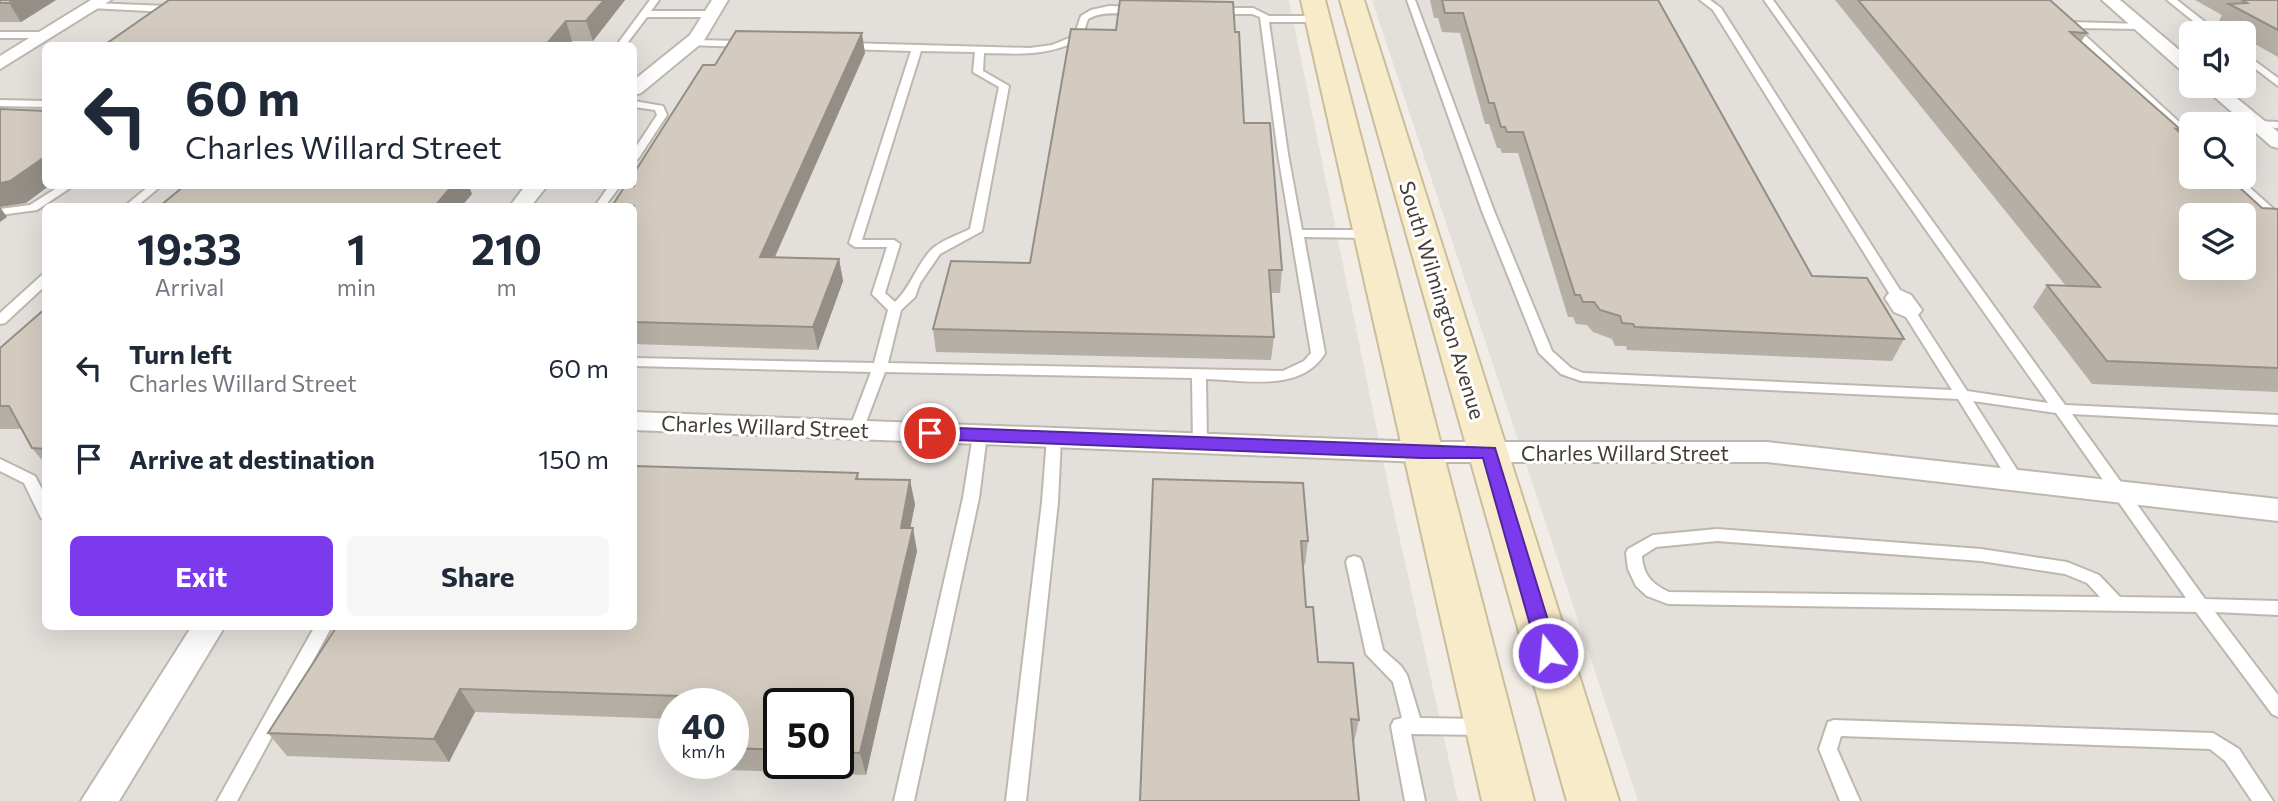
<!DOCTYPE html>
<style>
:root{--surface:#fff;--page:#f6f6f7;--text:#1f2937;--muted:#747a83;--accent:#7c3aed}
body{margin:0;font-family:Commissioner,sans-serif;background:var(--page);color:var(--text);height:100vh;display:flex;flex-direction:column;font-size:26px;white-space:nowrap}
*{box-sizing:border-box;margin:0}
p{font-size:23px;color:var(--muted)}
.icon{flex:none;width:38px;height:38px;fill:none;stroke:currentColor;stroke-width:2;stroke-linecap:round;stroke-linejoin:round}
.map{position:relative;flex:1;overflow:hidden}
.details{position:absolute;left:42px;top:203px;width:595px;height:427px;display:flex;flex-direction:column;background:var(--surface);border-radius:10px;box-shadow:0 7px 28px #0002}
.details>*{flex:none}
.hud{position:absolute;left:42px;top:42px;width:595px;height:147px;border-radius:10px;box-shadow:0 7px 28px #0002;background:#fff;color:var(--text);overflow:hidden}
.controls{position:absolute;left:2179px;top:21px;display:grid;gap:14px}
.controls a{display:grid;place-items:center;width:77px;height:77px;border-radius:10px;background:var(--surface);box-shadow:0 7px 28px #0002;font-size:35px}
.speed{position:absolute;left:658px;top:688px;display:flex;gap:14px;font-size:35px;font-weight:700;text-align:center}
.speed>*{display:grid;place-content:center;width:91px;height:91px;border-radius:50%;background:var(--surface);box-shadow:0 7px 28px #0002;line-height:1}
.speed small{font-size:18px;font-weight:400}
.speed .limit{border:4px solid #111;border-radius:10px;background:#fff;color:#111}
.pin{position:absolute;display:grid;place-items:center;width:60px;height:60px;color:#fff;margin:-30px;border:4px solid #fff;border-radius:50%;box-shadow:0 2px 7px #0007}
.me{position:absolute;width:77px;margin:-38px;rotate:344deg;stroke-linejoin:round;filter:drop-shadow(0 0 5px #0008)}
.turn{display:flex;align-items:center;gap:24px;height:147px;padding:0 28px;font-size:32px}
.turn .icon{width:91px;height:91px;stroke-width:2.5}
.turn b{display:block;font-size:49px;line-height:60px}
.eta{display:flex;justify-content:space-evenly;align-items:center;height:119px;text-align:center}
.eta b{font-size:42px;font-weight:700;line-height:49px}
.primary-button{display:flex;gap:14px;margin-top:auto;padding:14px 28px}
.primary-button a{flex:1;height:80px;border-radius:10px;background:var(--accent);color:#fff;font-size:28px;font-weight:700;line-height:80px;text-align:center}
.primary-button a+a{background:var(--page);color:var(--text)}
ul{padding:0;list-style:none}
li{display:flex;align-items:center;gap:21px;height:91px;padding:0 28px}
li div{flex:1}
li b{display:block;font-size:26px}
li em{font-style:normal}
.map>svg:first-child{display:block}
.industrial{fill:#e3dfdb;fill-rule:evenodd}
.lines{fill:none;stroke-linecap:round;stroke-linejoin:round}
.service-casing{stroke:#beb7ad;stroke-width:4}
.minor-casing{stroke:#beb7ad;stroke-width:4}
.secondary-casing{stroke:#cbbd9b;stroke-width:4}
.service{fill:#fff;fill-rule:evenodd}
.minor{fill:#fff;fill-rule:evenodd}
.secondary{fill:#f8ebc9;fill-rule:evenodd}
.wall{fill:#b6afa5;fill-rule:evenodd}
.shaded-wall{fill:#948e86}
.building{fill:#d4cbc0;stroke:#948e86;stroke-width:2;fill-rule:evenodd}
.route{fill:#7c3aed;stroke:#51269a;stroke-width:2}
.labels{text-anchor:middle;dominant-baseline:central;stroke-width:6;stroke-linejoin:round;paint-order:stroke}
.street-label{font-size:21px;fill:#433d36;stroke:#fff}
</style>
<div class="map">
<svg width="2278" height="801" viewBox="0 0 2278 801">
<rect width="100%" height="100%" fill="#f1ede6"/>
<path class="industrial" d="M0 0H1289L1391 499 1458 801H0ZM46 46H634V186H46ZM46 206H634V626H46ZM674 704H733V763H674ZM779 704H838V763H779Z
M1372 0H2278V801H1638ZM2191 33H2244V86H2191ZM2191 124H2244V177H2191ZM2191 215H2244V268H2191Z"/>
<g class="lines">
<defs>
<path id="service" d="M650 0H659L651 11H711L716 14 711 17H647L625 46H616Z
M1407 0H1415L1494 211 1552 351 1571 368 1583 373 1952 390 1906 317 1894 312 1885 298 1889 293 1713 10 1700 0H1710L1721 8 1900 290 1911 295 1922 310 1918 315 1967 391 2048 403 1764 0H1773L2065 405 2278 415V425L2072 414 2205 599 2278 601V615L2215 612 2278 695V717L2272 714 2196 612 1668 604 1647 596 1636 586 1628 569 1626 553 1628 549 1653 535 1717 529 1981 549 2067 562 2099 575 2120 597 2186 598 2056 413 1973 401 2025 482 2022 486H2012L1958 399 1581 381 1561 374 1539 353 1482 211ZM1717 541 1981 561 2065 574 2087 583 2100 597 1669 592C1652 584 1643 575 1642 556L1656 547Z
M2037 0H2046L2070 22 2144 24V28L2141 29 2077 28 2191 133V142L2187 141Z
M2167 0H2177L2219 33H2208Z
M93 3 167 6 172 9 167 12 90 8 88 6Z
M1109 6 1135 7 1140 10C1125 18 1108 8 1088 19L1081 40C1044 56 1024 54 984 53L983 71 1009 86 982 231 940 254 920 283 915 297 901 310 888 363 1283 371 1304 361 1311 353 1278 154 1260 17 1252 14H1215L1210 11 1215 8H1253L1269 16H1317L1322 19 1317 22H1269L1288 154 1302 230H1369L1375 234 1369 238 1304 237 1325 353C1302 393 1244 380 1206 379L1207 444 1200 449 1193 444 1192 378 885 372 863 430 856 435 849 430 871 372 634 366V358L874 363 888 310 872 294 887 247H855L849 243 911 51 846 49 841 46 846 43 1030 48 1052 45 1074 36 1081 16 1091 10ZM921 51 975 52 973 72 999 87 970 229C958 235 939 241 930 251 916 267 910 288 895 302L885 293 900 244 894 240H862Z
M0 32H47L52 35 47 38H0Z
M690 40 745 41 750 44 745 47 687 45 685 43Z
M2244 53 2278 78V86L2244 60Z
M0 100 46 101V107L0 106Z
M634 101 663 106 667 115 638 159 634 160V150L657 115 655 110 634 107Z
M2257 121 2278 122V128L2253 126 2252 124Z
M2226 177H2238L2278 213V223L2274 221Z
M60 186H73L37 210 0 215V209L30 205Z
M149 186H161L137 206H125Z
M609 186H620L605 206H595Z
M46 274V285L5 323 0 324V313L42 275Z
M980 430 987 435 979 498 914 801H894L963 498 973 435Z
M1054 433 1061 438 1058 502 1026 801H1006L1042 502 1047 438Z
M0 459 35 476 46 497V520L41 518 24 483 0 471Z
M1354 556 1360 558 1362 562 1383 650 1401 666 1407 675 1420 718 1483 719 1489 721 1492 727 1489 733 1483 735 1411 734 1425 801H1405L1391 726 1394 720 1402 718 1393 682 1366 654 1346 562 1348 558Z
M315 626H332L237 801H217Z
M1834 720 2213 733 2239 749 2273 801H2252L2225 761 2210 749 1841 736 1837 749 1860 801H1840L1819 749 1828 722Z"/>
<path id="minor" d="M91 0H111L0 69V56Z
M712 0H728L703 42 641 93 634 95V80L690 35Z
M2102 0H2120L2191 60V75L2184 73Z
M2202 86H2222L2278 132V148L2271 146Z
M525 186H547L531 206H510Z
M634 412 1421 442H1767L2278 499V521L1767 462H1421L634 430Z
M192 626H225L119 801H81Z"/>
<path id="secondary" d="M1301 0H1325L1534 801H1482Z
M1340 0H1364L1619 801H1567Z"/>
</defs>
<use href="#service" class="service-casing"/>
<use href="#minor" class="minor-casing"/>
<use href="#secondary" class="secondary-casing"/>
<use href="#service" class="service"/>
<use href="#minor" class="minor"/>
<use href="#secondary" class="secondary"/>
</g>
<path class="wall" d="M0 0H56L21 22H0Z
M169 0H625L593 41H572L568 46H103Z
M1430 0H1658L1812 276 1904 339 1892 361 1627 350 1626 346H1615L1612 339 1593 332 1587 325 1576 324 1573 317H1568L1518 153H1502L1500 148H1497L1489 124H1485L1460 33 1442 32 1438 18H1434Z
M1835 0H2050L2087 33 2081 42 2181 130 2179 133 2262 208 2278 209V392L2092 384 2033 307 2047 285 2066 286Z
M2195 0H2278V57L2244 38V33H2236L2218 23 2222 15Z
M1235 32 1244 123 1282 270 1280 293H1271L1274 337 1271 360 936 352 933 329 1030 263Z
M865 53 775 257 839 259 843 281 818 350 634 344V206L715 65Z
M46 308V465L32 448 21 429H0V348Z
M858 473 859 479 915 504 910 528 917 551 866 775 703 769 700 763H733V704H674V719L475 712 449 762 287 756 268 733ZM779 704H838V763H779Z
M1153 479 1308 541 1305 565 1303 564 1306 607 1318 662 1359 720 1354 742Z"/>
<path class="shaded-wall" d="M13 0H56L21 22 9 3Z
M604 0H625L593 41 586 21Z
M566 21 572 41 568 46H545Z
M862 33 865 53 765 279 760 257Z
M46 156V186H49L26 203 0 207 7 217 0 222V183Z
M452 186H469L472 194 462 206H435Z
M839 259 843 281 818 350 813 327Z
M910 480 915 504 906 551 901 528Z
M913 528 917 551 866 775 860 753Z
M460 689 475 712 449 762 434 739Z"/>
<path class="building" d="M0 0H13L9 3H0Z
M169 0H604L586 21H566L545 46H103Z
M1120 0 1233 2 1235 32H1239L1244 123H1270L1282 270H1269L1274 337 933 329 951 261 1030 263 1071 29 1116 30Z
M1442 0H1658L1812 276 1867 278 1904 339 1635 327 1633 324 1622 323 1620 316 1600 310 1594 302H1583L1580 295H1575L1523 132H1507L1505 127H1501L1494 103H1489L1463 13H1445Z
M1858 0H2050L2087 33 2070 32 2181 130 2176 129 2191 143V177H2228L2262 208 2278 209V368L2107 361 2047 285 2100 287ZM2191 215H2244V268H2191Z
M2242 0H2278V30L2229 4 2247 3Z
M736 31 862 33 760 257 839 259 813 327 634 322V206H612L625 186H634V173L703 65H715Z
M0 109 46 111V156L10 181 0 183Z
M184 186H452L435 206H160Z
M46 308V449L32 448 9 406H0V348Z
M634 466 858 473 856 479 910 480 901 528H913L860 753 838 752V704H779V750L733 748V704H708L710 697 460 689 434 739 268 733 337 626H634Z
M1153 479 1303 483 1308 541H1301L1306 607H1313L1318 662 1353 663 1359 720 1351 719 1359 801H1140Z"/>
<path class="route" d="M930 427 1495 448 1558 653 1555 659 1548 661 1541 659 1538 653 1483 458H1421L930 439 922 433Z"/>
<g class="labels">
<g class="street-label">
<text transform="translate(1443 300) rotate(73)">South Wilmington Avenue</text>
<text transform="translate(765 426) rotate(2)">Charles Willard Street</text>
<text x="1625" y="452">Charles Willard Street</text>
</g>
</g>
</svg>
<div class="controls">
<a><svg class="icon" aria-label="sound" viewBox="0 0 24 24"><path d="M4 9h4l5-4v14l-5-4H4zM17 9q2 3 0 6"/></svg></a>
<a><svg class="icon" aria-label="search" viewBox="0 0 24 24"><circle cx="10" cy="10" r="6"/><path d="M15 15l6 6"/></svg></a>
<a><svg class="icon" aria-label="layers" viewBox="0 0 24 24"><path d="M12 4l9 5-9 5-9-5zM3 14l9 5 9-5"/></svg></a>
</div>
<div class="speed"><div>40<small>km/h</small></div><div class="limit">50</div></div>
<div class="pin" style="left:930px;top:433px;background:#d93025"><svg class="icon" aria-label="arrive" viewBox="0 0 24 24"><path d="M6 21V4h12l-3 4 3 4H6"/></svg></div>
<svg class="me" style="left:1548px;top:653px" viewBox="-20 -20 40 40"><circle r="17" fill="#7c3aed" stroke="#fff" stroke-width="3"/><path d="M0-11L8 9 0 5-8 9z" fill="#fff"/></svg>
<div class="hud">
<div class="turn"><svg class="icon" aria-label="left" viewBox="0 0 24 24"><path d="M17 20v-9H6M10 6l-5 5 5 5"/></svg><div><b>60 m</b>Charles Willard Street</div></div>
</div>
<section class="details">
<div class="eta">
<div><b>19:33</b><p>Arrival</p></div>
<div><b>1</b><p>min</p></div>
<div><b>210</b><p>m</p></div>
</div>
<ul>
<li><svg class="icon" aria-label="left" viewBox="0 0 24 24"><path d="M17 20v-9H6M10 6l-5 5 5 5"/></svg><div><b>Turn left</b><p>Charles Willard Street</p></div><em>60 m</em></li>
<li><svg class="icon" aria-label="arrive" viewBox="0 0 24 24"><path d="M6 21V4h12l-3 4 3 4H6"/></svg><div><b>Arrive at destination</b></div><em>150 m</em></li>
</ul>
<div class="primary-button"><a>Exit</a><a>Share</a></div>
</section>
</div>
